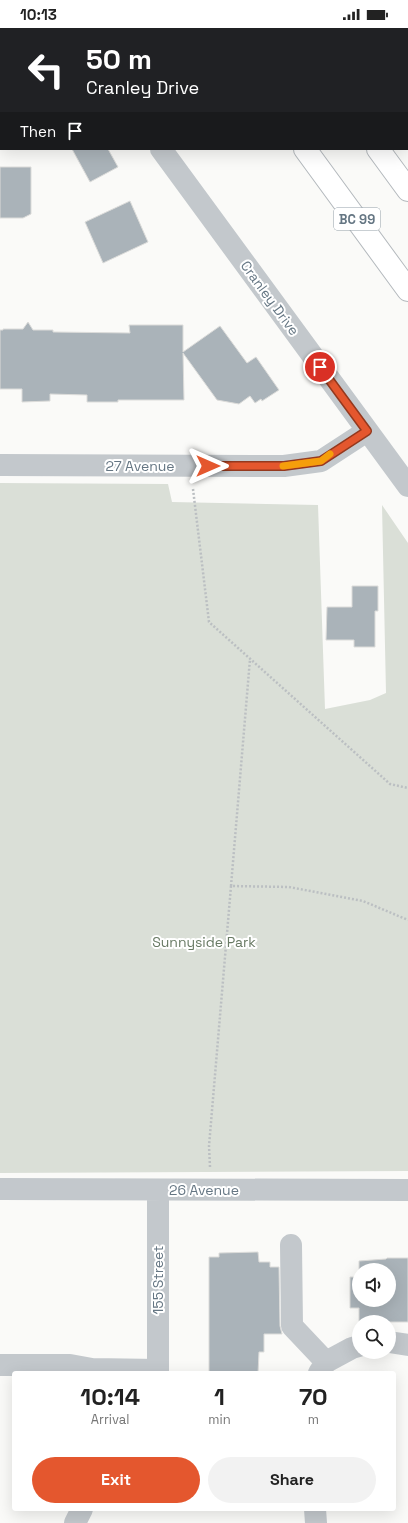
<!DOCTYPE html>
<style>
:root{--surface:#fff;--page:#f2f2f2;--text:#222;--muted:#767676;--accent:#e4572e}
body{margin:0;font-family:"Space Grotesk",sans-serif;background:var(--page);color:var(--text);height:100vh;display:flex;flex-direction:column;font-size:15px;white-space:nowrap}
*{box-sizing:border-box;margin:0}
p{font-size:13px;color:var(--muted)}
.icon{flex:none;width:22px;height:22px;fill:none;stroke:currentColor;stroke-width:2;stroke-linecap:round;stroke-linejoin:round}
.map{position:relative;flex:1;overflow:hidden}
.sheet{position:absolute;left:12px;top:1343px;width:384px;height:140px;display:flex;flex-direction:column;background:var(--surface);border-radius:4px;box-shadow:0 4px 16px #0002}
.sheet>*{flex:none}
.hud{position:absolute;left:0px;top:0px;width:408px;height:122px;box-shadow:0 4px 16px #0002;background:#202124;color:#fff;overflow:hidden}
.fabs{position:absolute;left:352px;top:1235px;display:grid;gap:8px}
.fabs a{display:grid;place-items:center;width:44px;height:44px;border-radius:50%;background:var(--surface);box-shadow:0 4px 16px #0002;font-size:20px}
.pin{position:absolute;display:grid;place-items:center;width:34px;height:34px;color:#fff;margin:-17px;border:2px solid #fff;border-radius:50%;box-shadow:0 1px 4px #0007}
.me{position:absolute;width:44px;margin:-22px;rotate:90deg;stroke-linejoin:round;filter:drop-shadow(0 0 3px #0008)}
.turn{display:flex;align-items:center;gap:14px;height:84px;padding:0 20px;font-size:18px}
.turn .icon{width:52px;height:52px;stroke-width:2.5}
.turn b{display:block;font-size:28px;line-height:34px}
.then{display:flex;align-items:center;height:38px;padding:0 20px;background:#0003;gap:8px;font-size:15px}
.eta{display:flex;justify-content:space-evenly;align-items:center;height:68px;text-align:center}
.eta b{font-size:24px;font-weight:700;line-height:28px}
.button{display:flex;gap:8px;margin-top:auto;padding:8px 20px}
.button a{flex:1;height:46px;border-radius:24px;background:var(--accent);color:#fff;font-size:16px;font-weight:700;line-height:46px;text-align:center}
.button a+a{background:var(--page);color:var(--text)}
.status{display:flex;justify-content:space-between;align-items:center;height:28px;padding:0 20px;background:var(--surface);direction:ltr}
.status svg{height:11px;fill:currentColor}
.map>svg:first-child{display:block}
.green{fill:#dadfd7}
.building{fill:#aab3b9;stroke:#dcdcda;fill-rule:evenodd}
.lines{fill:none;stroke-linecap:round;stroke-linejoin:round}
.highway-casing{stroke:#b4b9bd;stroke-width:24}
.path{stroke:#bbbfc2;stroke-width:2.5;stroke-dasharray:2 2;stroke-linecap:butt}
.minor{stroke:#c3c8cc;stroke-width:22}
.highway{stroke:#fff;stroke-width:22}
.route-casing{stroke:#94391e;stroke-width:10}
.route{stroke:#e4572e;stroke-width:7}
.slow{stroke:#f59e0b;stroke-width:7}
.labels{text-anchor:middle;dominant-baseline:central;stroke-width:4;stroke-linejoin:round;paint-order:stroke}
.shield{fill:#fff;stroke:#939fa8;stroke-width:1}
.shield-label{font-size:13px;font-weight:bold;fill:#657683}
.street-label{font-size:14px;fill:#657683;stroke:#fff}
.park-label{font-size:14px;fill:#687a64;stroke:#fff}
</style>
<div class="status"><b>10:13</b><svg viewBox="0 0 49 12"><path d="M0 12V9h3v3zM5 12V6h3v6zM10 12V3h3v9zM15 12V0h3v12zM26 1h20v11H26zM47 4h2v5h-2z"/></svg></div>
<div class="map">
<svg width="408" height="1495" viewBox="0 0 408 1495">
<rect width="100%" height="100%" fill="#fafaf8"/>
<path class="green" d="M0 455 168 456 172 474 318 477 325 681 370 672 386 665 382 477 408 515V1143L0 1145Z"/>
<path class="building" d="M72 121H108L118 139 90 154Z
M0 139H31V186L23 190H0Z
M130 173 148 214 103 235 85 194Z
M28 294 33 302H53V304L130 305 129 297H183V324L220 298 247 335 256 329 279 362 262 373 261 371 255 375 250 368 239 376 217 372 183 325 184 372H118V374H87V367L50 366V373L22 374V361H0V302H3V301H23Z
M352 558H378V583H375V619H354V612H326L327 579H352Z
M258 1224 259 1234H270V1239H279L280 1298 282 1306H264V1324H259L258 1345H209V1229H219V1225Z
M387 1230H408V1294H359V1280H350V1249H359V1233L386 1231ZM359 1242H389V1272H359Z"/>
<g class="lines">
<defs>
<path id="highway" d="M217 0 218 1
M290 0 291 1
M305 121 408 262
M378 121 408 162"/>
</defs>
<use href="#highway" class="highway-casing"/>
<path class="path" d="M193 461 209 594 390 756 408 760
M231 858 250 631
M210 1139 209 1118 231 858 289 859 363 873 408 892"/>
<path class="minor" d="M72 0 73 1
M0 59 1 58
M161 121 408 458
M0 437 284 438 321 433 367 403
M0 1161 408 1162
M291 1217 292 1298 326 1334
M389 1314 408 1317
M0 1337H70L92 1341 158 1342
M158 1345V1162
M319 1345 326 1334 352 1320 359 1318
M315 1481 316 1495
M75 1495 82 1481"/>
<use href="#highway" class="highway"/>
</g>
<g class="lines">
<defs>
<path id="route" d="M208 438H284L321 433 367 403 320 339"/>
</defs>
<use href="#route" class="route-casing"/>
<use href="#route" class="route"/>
<path class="slow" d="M283 438 321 433 330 426"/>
</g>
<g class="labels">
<rect class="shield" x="334" y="180" width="46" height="22" rx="3"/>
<g class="shield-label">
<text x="357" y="191">BC 99</text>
</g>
<g class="street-label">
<text transform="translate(270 270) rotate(54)">Cranley Drive</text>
<text x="140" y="438">27 Avenue</text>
<text x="204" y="1162">26 Avenue</text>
<text transform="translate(158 1252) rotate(-90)">155 Street</text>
</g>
<g class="park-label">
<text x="204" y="914">Sunnyside Park</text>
</g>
</g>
</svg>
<div class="fabs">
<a><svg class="icon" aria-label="sound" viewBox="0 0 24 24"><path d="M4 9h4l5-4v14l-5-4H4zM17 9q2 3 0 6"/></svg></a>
<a><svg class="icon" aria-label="search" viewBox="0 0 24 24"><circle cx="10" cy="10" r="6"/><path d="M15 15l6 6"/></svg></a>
</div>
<div class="pin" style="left:320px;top:339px;background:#d93025"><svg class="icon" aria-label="arrive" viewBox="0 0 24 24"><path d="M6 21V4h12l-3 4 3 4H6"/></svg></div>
<svg class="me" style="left:208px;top:438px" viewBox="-20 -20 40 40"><path d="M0-17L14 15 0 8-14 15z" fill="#e4572e" stroke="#fff" stroke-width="4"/></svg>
<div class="hud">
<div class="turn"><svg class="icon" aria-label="left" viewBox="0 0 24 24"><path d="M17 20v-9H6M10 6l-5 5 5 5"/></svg><div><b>50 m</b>Cranley Drive</div></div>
<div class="then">Then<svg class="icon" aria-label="arrive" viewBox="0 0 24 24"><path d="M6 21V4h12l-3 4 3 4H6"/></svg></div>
</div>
<section class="sheet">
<div class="eta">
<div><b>10:14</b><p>Arrival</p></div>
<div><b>1</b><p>min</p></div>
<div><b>70</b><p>m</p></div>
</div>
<div class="button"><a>Exit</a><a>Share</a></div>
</section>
</div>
